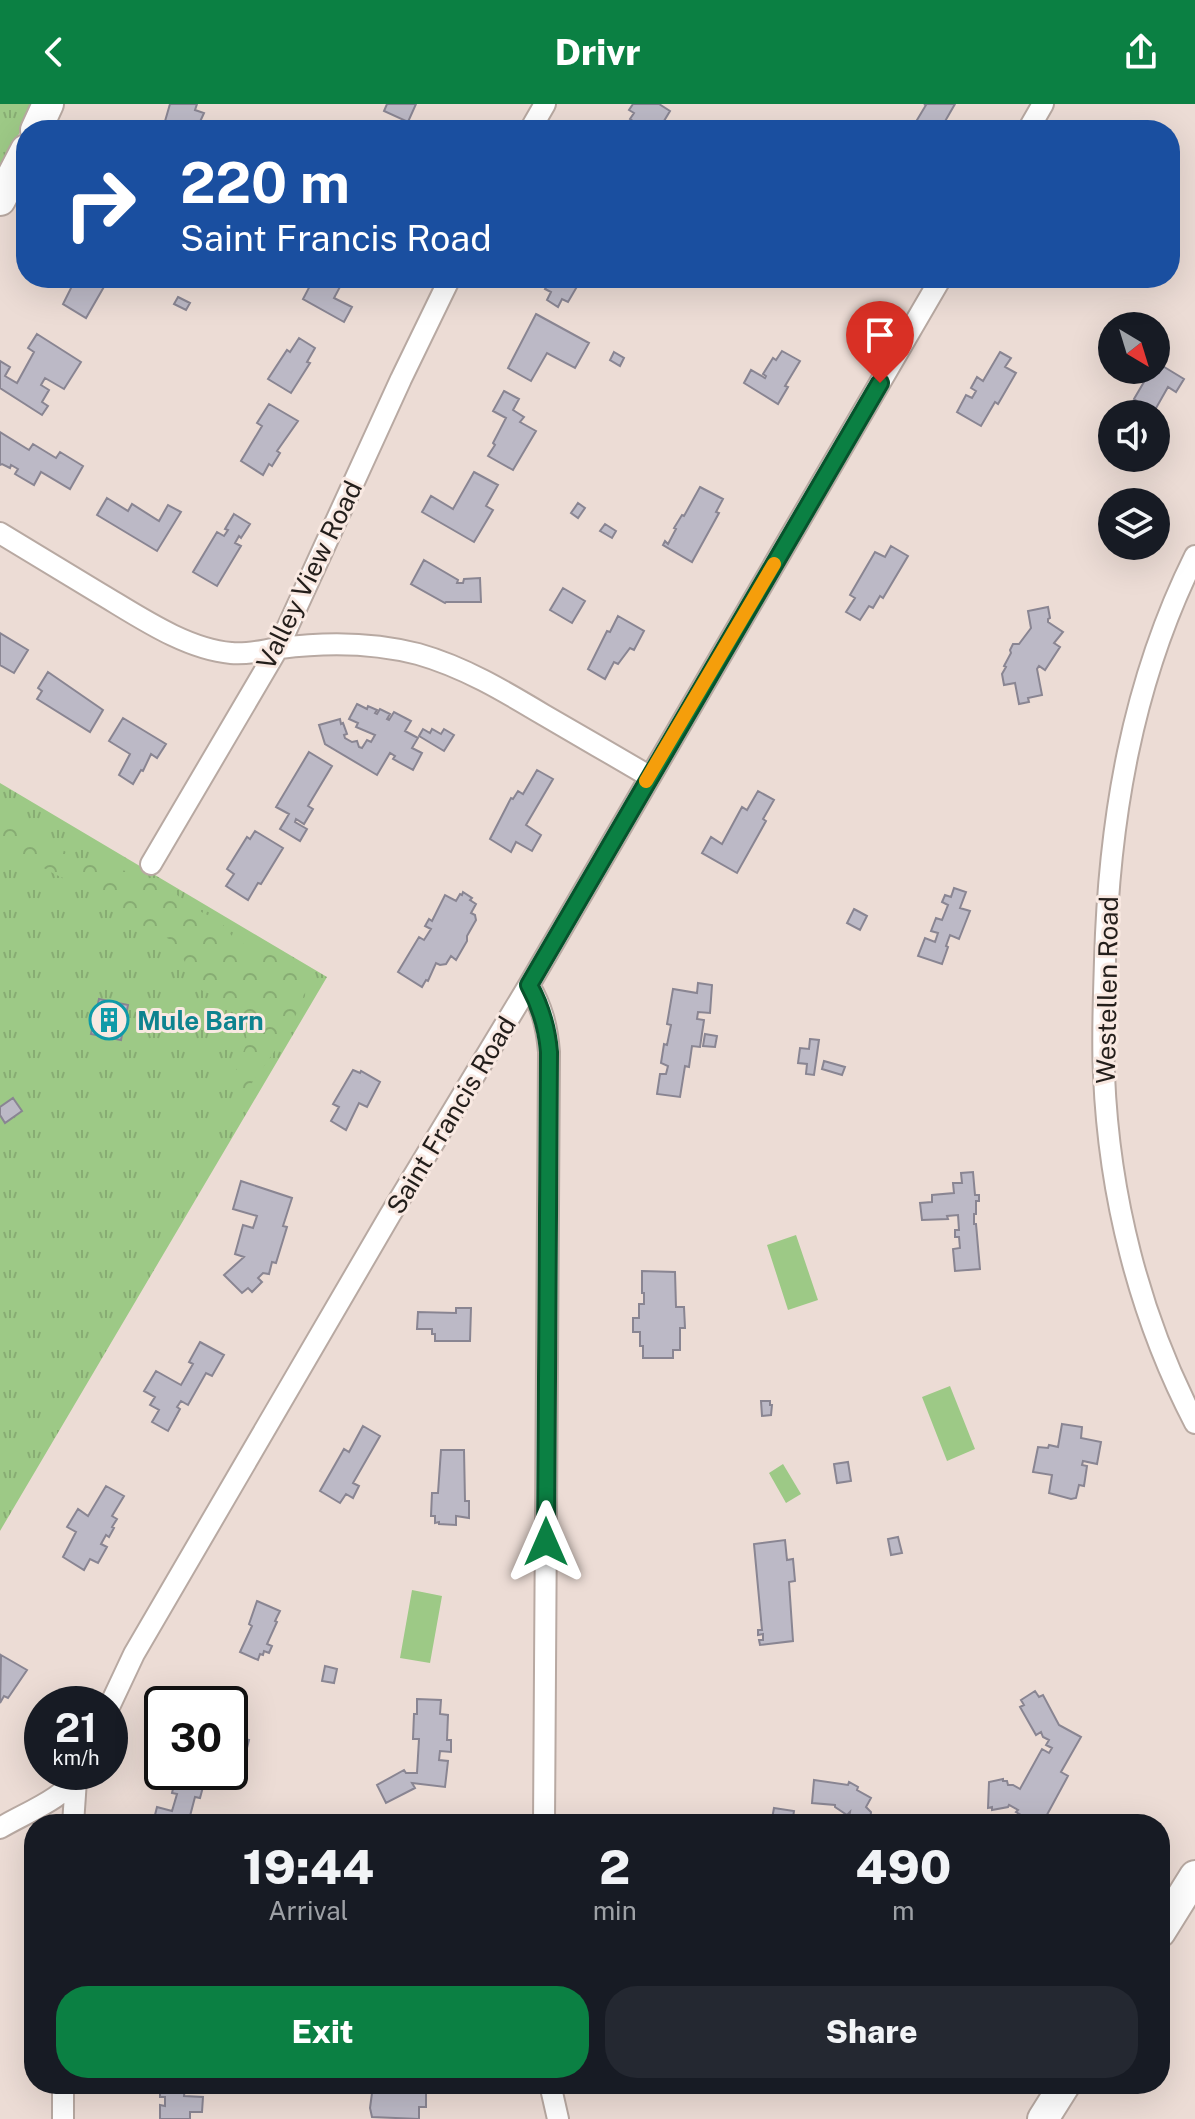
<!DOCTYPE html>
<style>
:root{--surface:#171b24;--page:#242831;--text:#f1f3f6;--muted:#9ea1a6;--accent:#0b8043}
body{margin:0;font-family:"Public Sans",sans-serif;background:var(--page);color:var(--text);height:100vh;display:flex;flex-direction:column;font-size:30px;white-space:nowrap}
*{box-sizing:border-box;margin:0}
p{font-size:26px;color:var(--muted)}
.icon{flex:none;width:44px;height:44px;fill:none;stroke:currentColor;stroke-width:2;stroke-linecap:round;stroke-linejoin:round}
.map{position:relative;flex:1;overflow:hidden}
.panel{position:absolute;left:24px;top:1710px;width:1146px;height:280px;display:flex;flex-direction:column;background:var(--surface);border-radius:32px;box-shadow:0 8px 32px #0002}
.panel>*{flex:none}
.guide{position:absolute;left:16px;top:16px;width:1164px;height:168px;border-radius:32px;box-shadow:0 8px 32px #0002;background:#1a4fa0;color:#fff;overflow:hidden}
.needle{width:52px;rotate:142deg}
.tools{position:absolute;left:1098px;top:208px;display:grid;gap:16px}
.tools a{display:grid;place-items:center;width:72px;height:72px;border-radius:50%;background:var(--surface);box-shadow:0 8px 32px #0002;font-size:40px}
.speed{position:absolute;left:24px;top:1582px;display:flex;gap:16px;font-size:40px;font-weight:700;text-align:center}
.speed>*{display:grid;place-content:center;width:104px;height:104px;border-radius:50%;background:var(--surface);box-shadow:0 8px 32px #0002;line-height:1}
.speed small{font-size:20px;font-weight:400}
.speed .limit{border:4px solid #111;border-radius:12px;background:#fff;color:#111}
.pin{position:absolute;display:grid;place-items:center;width:68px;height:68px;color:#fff;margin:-82px -34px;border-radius:50% 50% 50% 0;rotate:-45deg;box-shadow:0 0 8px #0007}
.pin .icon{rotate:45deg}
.me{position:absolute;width:88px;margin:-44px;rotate:0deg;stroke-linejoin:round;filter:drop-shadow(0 0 6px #0008)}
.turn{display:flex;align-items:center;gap:28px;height:168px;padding:0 32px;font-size:36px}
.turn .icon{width:104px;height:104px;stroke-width:2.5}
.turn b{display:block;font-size:56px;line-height:68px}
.eta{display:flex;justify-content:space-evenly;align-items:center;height:136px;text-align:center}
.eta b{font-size:48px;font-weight:800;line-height:56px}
.action{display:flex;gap:16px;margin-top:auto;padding:16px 32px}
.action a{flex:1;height:92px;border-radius:32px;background:var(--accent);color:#fff;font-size:32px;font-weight:800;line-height:92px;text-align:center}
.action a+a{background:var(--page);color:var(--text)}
header{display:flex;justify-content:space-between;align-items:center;height:104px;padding:0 32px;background:var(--accent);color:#fff;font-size:36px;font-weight:800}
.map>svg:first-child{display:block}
.grass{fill:url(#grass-tufts)}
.forest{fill:url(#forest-crowns)}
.pitch{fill:#9dc986}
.building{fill:#bcb9c6;stroke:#898592;stroke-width:2}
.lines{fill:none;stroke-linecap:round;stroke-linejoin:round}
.street-casing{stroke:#b8a9a2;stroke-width:24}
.secondary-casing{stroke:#b8a9a2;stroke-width:34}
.street{stroke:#fff;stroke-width:20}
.secondary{stroke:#fff;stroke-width:30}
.route-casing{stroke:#07532c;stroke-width:20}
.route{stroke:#0b8043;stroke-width:14}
.slow{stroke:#f59e0b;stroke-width:14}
.labels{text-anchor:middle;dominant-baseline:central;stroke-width:6;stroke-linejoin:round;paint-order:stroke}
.street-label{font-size:26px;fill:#231e1b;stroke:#f9e9e2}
.culture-label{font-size:26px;font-weight:bold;fill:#0d838f;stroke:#f9e9e2;text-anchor:start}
</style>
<header><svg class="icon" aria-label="back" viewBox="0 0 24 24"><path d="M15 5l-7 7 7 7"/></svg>Drivr<svg class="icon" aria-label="share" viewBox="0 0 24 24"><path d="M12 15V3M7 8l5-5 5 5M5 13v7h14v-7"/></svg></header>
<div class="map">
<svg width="1195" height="2015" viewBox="0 0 1195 2015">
<defs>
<pattern id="grass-tufts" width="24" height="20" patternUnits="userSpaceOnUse" patternTransform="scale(2)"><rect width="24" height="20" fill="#9dc986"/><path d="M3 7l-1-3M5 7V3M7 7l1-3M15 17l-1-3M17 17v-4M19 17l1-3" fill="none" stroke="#87ac73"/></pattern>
<pattern id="forest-crowns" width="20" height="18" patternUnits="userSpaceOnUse" patternTransform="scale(2)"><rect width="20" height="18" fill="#9dc986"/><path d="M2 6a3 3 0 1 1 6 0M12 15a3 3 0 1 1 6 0" fill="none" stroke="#87ac73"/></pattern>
</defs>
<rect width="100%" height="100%" fill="#ecdcd5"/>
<path class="grass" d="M0 0H33L0 70Z
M0 679 327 873 0 1427Z"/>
<path class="forest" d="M0 703 79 757 126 767 168 783 191 803 220 817 236 837 300 862 306 873 305 892 286 931 247 986 241 987 231 980 247 938 243 909 234 901 201 886 177 844 169 835 147 824 75 777C55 774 44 762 26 755 18 751 9 749 0 747Z"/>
<path class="pitch" d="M796 1131 818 1196 788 1206 767 1141Z
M950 1282 975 1345 947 1357 922 1293Z
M783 1360 801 1390 786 1399 769 1369Z
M412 1486 442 1492 430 1559 400 1554Z"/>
<path class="building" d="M170 0H197L195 6 204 9 199 20 196 18 194 22 197 24 196 26 163 24Z
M387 0H416L408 18 384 7Z
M633 0H659L670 7 661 22 668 26H628L633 17 630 15 634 9 629 6Z
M924 0H955L940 26H928L923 23 921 26H911L926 1Z
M76 174H109L86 214 63 200Z
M314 174H347L344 180 342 179 334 194 352 203 344 218 303 195Z
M551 174H582L568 198 562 195 558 203 547 196 551 188 545 185Z
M178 193 190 199 186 206 174 200Z
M536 210 589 239 575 264 547 249 531 277 508 264Z
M37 230 81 258 64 285 45 274 41 281 49 286 42 298 48 302 42 311 0 284V257L10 263 5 272 17 279 34 248 28 244Z
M299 234 315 244 307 258 310 259 291 289 268 275 287 246 290 248Z
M782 247 800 257 785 282 788 283 778 300 744 279 751 266 765 274 766 272 763 270 773 254 776 256Z
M614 248 624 254 620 262 610 256Z
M1000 248 1011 254 1005 263 1016 269 998 300 995 298 981 322 957 308 966 291 972 294 976 287 971 284 977 273 983 277Z
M1156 258 1184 275 1176 288 1168 283 1155 306 1146 301 1140 310H1121L1127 299 1134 303 1137 297 1134 295 1151 266H1156Z
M504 287 519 295 513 306 524 313 520 318 536 327 513 366 488 352 495 341 493 339 506 314 493 307Z
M269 300 298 317 277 347 280 349 272 362 269 360 263 371 241 357 262 322 257 319Z
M0 328 29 346 33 340 56 354 60 348 83 362 70 385 41 368 34 381 15 370 18 365 11 361 10 364 2 360 0 361Z
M474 368 498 381 486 402 493 406 474 438 422 408 431 392 453 405Z
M700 383 723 395 716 408 719 409 692 458 663 441 665 437 668 440 676 425 674 424 682 411 684 412Z
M107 394 128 407 132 400 159 417 168 401 181 408 157 447 97 411Z
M578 399 585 404 578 414 571 409Z
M234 410 250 420 241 434 239 432 235 439 241 442 217 482 193 468 217 428 224 432 228 426 225 425Z
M605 420 616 427 612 434 600 427Z
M891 442 908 452 883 494 880 492 873 504 869 502 860 516 846 508 855 494 850 491 875 448 885 453Z
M424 456 458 476 457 479H463L464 475 480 474 481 498H446L445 499 411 480Z
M563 484 585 497 572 519 550 506Z
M1048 503 1050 514 1048 515V518L1063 528 1054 539 1060 543 1045 566 1039 562 1037 565 1042 591 1028 594 1029 598 1019 600 1015 579 1004 581 1002 570 1006 563 1004 562 1011 549 1010 546 1013 540H1019L1031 524 1028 507Z
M618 512 644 527 634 546 630 544 618 560 614 558 605 575 588 565 607 527 610 528Z
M0 529 28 546 14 569 0 561Z
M48 568 103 606 90 628 37 595 42 587 38 584Z
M357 600 367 605 368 602 377 606 375 609 377 610 380 605 390 610 387 615 389 616 394 608 411 617 405 627 418 634 412 644 422 649 413 666 393 655 395 652 390 649 377 671 325 640 319 621 340 615 341 620 343 619 347 630 344 631 345 634 352 638 357 637 359 643 362 644 367 636 371 638 375 631 356 623 358 619 349 615Z
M123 614 166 640 157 654 151 650 143 667 141 666 133 680 119 671 130 650 109 637Z
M423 625 430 629 432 625 441 630 444 625 454 631 444 647 419 632Z
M309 648 332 662 308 702 313 705 304 720 296 715 295 718 307 725 300 737 280 725 289 710 276 703Z
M537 666 553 675 526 721 541 731 532 747 516 738 511 748 490 735 511 694 513 695 518 687 523 690Z
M758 687 774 696 763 715 766 717 737 769 702 749 711 733 722 740 742 703 747 706Z
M255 727 283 744 261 780 258 779 248 796 226 782 234 770 227 765 247 733 250 735Z
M954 784 966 788 960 804 970 807 959 835 950 831 946 842 948 843 942 860 918 852 925 834 935 838 938 829 931 827 936 814 942 816 948 801 942 798 945 791 951 793Z
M463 788 472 794 470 796 476 800 471 809 475 811 476 816 467 832V837L456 856 451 852 446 860 440 861 436 859 428 877 426 876 422 883 398 868 419 833 424 836 431 825 425 822 429 815 432 817 445 791 456 797 460 790 462 791Z
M854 805 867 812 860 826 847 819Z
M698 879 712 881 710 909 698 908 697 915 704 916 700 943 692 942 689 963 685 962 680 993 657 990 660 970H666L668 962 661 959 664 940 667 941 671 921 667 920 673 885 697 889Z
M99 895 128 901 121 936 91 930Z
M705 930 717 932 715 943 703 942Z
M810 935 819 936 814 971 806 970 807 960 798 959 800 944 809 945Z
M824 957 845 963 842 971 822 965Z
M353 966 360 969 361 967 380 978 367 1003 359 999 346 1026 331 1017 339 1003 333 1000Z
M13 994 22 1007 5 1019 0 1011V1003Z
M973 1068 975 1091H979V1097H976V1110H974V1120H976L980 1165 955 1167 953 1145 960 1144 959 1133H955V1126H959L958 1111 947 1112 948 1115 922 1116 920 1099 932 1098V1091L954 1089 953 1079H962L961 1069Z
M241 1077 292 1094 283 1122 287 1123 276 1159 272 1158 269 1170 263 1169 258 1174 262 1178 252 1188 248 1184 242 1189 224 1171 244 1153 235 1150 243 1121 253 1124 257 1112 233 1105Z
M642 1167 675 1168 676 1203H684L685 1224H680V1246H673V1254H643V1242H640V1228H633V1214H639V1200H644V1189H642Z
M456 1204H471L470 1237H435V1230H432V1225H417L418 1208 456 1209Z
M200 1238 224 1251 212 1272 206 1269 188 1301 181 1297 177 1303 180 1305 168 1327 152 1318 159 1306 150 1301 155 1293 144 1287 156 1267 181 1281 193 1260 189 1258Z
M761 1297H770V1301H772L771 1311 762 1312Z
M1062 1320 1082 1323 1081 1334 1101 1338 1097 1360 1083 1357 1082 1361 1087 1362 1084 1382 1079 1381 1076 1394 1071 1395 1049 1389 1052 1371 1033 1368 1038 1343 1048 1344 1049 1341 1058 1343Z
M363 1322 380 1332 353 1379 359 1382 353 1394 346 1390 340 1399 320 1387 344 1345 349 1348Z
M441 1346H464L465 1397H469V1414L456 1412V1421L439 1420V1418L435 1419V1412H431L432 1389H438Z
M848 1358 851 1377 837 1379 834 1360Z
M106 1382 124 1392 112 1412 117 1415 112 1423 114 1424 109 1433 106 1431 101 1440 107 1443 98 1459 90 1455 84 1466 63 1453 76 1428 67 1423 78 1405 88 1412Z
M898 1433 902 1449 891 1451 888 1435Z
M785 1436 787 1456 793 1455 795 1477 789 1478 793 1537 760 1541 759 1536H763V1530L758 1531V1526H762L754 1440Z
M257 1497 280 1507 275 1517 277 1518 267 1540 272 1542 269 1549 264 1547 263 1551 260 1550 258 1556 240 1548 252 1522 249 1520Z
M1 1551 27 1566 8 1594 4 1592 0 1599Z
M325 1562 337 1565 334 1579 322 1577Z
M1035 1587 1039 1593 1043 1591 1059 1621 1081 1633 1061 1668 1068 1672 1042 1720H1037L1016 1708 1018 1706 1009 1701 1008 1703 992 1706V1703L988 1704 989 1678 1003 1675V1677H1007L1008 1681H1013L1020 1685 1042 1645 1049 1649 1052 1644 1046 1641 1049 1636 1043 1633 1041 1628 1036 1631 1020 1603 1024 1601 1021 1596Z
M417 1595 441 1596 440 1610 448 1611 447 1636H451V1648L440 1647 439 1656 448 1657 445 1683 412 1679 415 1684 386 1699 377 1681 404 1666 406 1669H417L419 1635H413L414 1610H417Z
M230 1631 249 1636 244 1656 230 1652Z
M177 1668H207L200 1694 195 1693 190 1712 194 1713 192 1720H157L158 1716 154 1715 157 1703 172 1707 177 1690 172 1689Z
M814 1676 848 1681 849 1678 858 1683 857 1686 871 1694 866 1703 871 1708 870 1717 866 1720H854L849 1714 850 1708 847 1711 835 1703V1701L812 1699Z
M774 1704 794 1707 792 1720H771Z
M160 1980H196V1984H185L184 1992 203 1993 202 2008H190V2015H160V2001L165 2002V1993H160Z
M394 1980H426V2003H419V2015L372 2013 370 2004 372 1989H394Z"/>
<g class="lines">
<defs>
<path id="street" d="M530 26 545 0
M1028 26 1043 0
M0 429C33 449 66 469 99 489 138 512 185 545 231 549 248 551 264 546 280 544 326 538 372 538 418 550 464 563 504 587 544 611 579 631 614 652 649 672
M1195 452C1132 578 1109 716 1105 856 1104 894 1102 932 1104 971 1109 1091 1139 1212 1195 1319
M151 760 278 544 401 275 450 174
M529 881C542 903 547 923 549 948L544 1720
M110 1601 134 1550 390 1111 529 881 941 174
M73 1720 76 1676
M0 1724C27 1708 64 1695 81 1668
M63 1980V2015
M550 1980 558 2015"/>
<path id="secondary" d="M36 26 48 0
M0 96 26 46
M1160 1828 1195 1772
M1043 2015 1065 1980"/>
</defs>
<use href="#street" class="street-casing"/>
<use href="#secondary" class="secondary-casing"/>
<use href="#street" class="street"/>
<use href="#secondary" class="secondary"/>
</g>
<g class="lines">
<defs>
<path id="route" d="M546 1438 549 948C547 923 541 903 529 881L880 279"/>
</defs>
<use href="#route" class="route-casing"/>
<use href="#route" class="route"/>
<path class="slow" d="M646 677 774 460"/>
</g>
<defs>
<symbol id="building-ring" viewBox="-11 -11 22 22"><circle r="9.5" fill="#f9e9e2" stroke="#0f9aa8" stroke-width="1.5"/><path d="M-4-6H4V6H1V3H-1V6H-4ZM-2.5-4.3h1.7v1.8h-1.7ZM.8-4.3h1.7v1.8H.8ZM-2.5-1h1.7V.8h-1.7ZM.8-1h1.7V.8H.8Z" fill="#0f9aa8"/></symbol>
</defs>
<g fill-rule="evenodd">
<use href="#building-ring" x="87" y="894" width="44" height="44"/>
</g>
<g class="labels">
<g class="street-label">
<text transform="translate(309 471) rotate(-64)">Valley View Road</text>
<text transform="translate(1107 886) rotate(-89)">Westellen Road</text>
<text transform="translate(451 1011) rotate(-59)">Saint Francis Road</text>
</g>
<g class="culture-label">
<text x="137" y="916">Mule Barn</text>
</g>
</g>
</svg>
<div class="tools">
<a><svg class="needle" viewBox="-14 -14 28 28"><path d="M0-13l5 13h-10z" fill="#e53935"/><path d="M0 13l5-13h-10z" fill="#9ea1a6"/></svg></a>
<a><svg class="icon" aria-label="sound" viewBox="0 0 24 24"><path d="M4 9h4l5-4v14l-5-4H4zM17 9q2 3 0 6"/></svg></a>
<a><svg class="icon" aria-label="layers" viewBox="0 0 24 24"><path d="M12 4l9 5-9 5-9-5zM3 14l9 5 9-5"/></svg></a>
</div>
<div class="speed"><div>21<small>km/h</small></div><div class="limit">30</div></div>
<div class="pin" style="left:880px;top:279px;background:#d93025"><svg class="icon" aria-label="arrive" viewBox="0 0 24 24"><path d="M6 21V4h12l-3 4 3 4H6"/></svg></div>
<svg class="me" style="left:546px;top:1438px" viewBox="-20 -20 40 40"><path d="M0-17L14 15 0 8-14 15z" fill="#0b8043" stroke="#fff" stroke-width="4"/></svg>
<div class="guide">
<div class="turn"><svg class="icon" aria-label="right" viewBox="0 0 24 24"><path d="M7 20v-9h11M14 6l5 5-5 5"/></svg><div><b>220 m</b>Saint Francis Road</div></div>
</div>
<section class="panel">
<div class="eta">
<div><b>19:44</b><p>Arrival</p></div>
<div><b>2</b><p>min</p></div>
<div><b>490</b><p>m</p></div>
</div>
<div class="action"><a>Exit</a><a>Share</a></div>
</section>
</div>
